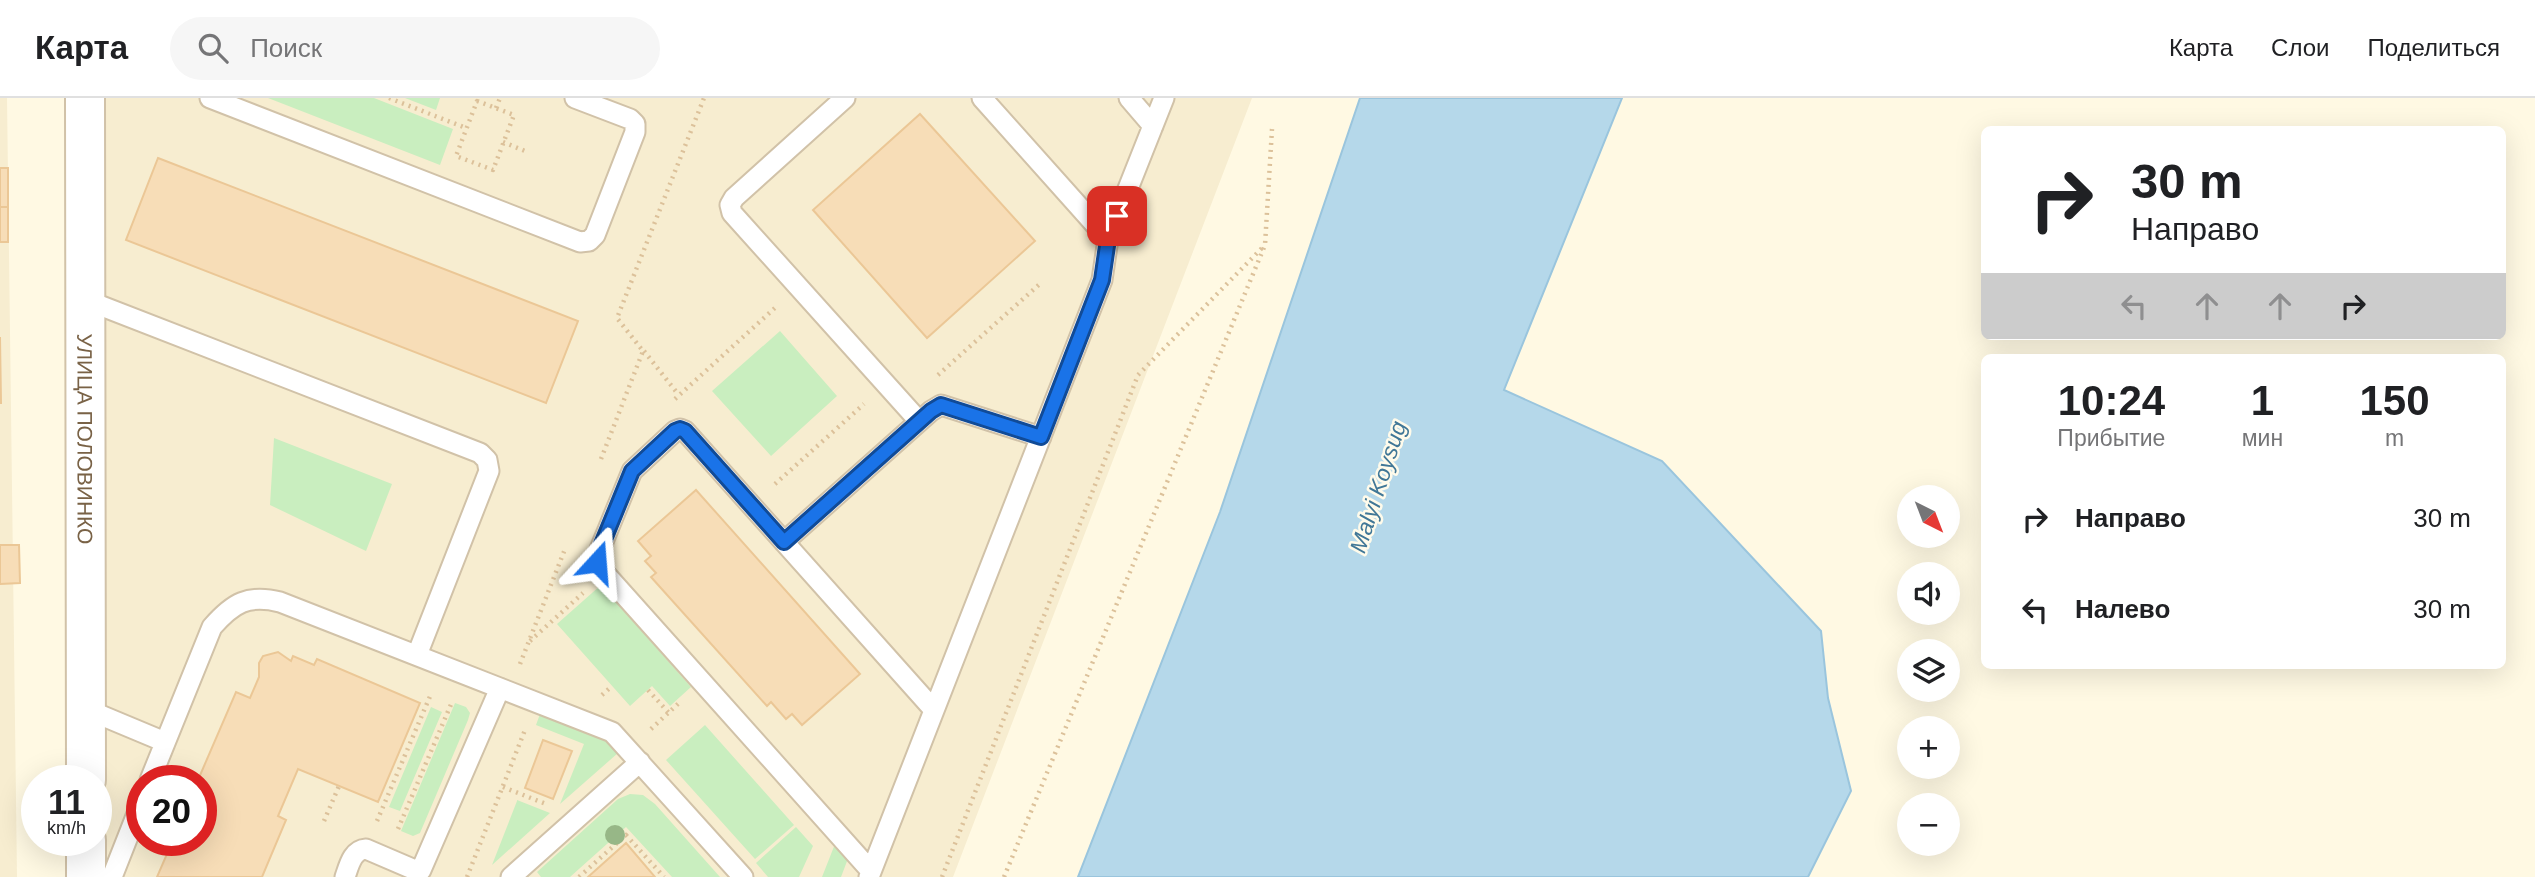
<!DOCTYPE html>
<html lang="ru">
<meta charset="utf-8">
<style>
:root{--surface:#fff;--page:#f6f6f6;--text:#202124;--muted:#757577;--line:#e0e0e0}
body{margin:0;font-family:Arial,sans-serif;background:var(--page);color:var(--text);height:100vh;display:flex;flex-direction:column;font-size:26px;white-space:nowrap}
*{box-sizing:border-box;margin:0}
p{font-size:23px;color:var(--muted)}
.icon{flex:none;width:38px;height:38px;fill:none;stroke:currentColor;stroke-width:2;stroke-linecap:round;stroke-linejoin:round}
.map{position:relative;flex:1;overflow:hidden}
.side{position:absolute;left:1981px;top:256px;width:525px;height:315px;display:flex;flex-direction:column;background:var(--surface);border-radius:10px;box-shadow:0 7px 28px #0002}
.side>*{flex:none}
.hud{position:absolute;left:1981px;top:28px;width:525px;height:214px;border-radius:10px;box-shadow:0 7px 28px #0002;background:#fff;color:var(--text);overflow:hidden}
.needle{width:46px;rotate:138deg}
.fabs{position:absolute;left:1897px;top:387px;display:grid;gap:14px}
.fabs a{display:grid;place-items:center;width:63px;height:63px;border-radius:50%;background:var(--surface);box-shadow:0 7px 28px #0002;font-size:35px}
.speed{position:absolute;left:21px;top:667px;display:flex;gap:14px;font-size:35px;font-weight:700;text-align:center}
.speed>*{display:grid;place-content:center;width:91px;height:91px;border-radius:50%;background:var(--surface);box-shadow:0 7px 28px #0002;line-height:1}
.speed small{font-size:18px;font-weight:400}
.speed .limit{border:10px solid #d22;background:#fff;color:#111}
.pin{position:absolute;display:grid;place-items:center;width:60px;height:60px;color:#fff;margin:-30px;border-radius:14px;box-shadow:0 4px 10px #0006}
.me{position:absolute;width:77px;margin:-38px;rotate:19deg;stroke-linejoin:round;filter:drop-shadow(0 0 5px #0008)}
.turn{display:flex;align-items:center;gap:24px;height:147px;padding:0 35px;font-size:32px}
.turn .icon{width:91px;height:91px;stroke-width:2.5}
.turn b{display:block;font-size:49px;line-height:60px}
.lanes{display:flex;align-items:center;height:66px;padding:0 35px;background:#0003;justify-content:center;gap:35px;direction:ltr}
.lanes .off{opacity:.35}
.eta{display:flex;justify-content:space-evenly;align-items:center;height:119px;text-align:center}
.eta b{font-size:42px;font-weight:800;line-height:49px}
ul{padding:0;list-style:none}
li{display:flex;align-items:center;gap:21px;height:91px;padding:0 35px}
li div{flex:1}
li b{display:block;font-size:26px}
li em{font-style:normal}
header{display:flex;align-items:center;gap:42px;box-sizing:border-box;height:98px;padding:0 35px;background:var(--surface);border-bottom:2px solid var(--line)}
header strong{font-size:33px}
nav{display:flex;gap:38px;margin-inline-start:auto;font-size:24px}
.search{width:490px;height:63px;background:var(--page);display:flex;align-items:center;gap:18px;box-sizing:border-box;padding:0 24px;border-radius:38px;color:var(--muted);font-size:26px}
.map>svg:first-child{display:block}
.residential{fill:#f7edd0;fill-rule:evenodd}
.green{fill:#c9eebf}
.water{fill:#b5d8ea;stroke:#9ac5dd;stroke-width:2}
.building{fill:#f7ddb7;stroke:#ebc796;stroke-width:2}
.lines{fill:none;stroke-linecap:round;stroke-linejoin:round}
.service-casing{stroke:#d1c2a8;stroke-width:23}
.minor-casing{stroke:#d1c2a8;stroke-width:42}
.path{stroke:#dcc19a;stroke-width:4.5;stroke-dasharray:2 5;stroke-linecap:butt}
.service{stroke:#fff;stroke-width:19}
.minor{stroke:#fff;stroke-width:38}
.tree{fill:#97b787}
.route-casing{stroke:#114b97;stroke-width:18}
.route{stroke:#1a73e8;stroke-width:12}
.labels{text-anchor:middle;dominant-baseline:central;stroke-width:5;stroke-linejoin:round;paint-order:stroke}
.street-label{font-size:21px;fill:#796246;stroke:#fffbeb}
.water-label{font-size:23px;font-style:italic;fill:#407797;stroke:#fffbeb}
</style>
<header>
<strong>Карта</strong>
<div class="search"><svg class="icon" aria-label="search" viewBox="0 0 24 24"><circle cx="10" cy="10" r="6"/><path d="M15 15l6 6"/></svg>Поиск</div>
<nav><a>Карта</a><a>Слои</a><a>Поделиться</a></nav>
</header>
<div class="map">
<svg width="2535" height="779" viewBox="0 0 2535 779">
<rect width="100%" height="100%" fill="#fff9e3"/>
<path class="residential" d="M0 0H7L17 779H0Z
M106 0H1252L953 779H106ZM142 682H201V742H142Z"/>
<path class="green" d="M268 0H374L453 31 440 67Z
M405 0H440L436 12Z
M780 233 837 298 771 358 712 293Z
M274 340 392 386 366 453 270 407Z
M601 487 691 589 670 608 652 588 630 608 557 526Z
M455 605 466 609 470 615 468 622 420 735 413 738 401 733Z
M431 609 442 614 400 713 389 709Z
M540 616 606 641 618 655 560 706 584 646 536 627Z
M705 627 794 727 755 761 666 662Z
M630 696 643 697 655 706 720 779H672L626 729 570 779H541L537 774 618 701Z
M517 702 550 715 492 767 517 703Z
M796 729 813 748 799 779H768L756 765Z
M835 746 849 758 841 779H822Z"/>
<path class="water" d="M1360 0H1622L1504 292 1662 363 1821 533 1828 600 1851 693 1808 779H1078L1220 414Z"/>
<path class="building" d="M920 16 1035 143 927 240 813 112Z
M158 60 578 223 546 305 126 142Z
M0 70H8V109H0Z
M0 109H8V144H0Z
M0 239 1 305H0Z
M696 392 860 576 802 627 792 616 786 621 771 604 767 608 651 479 656 475 645 463 651 458 638 443Z
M0 447H19L20 485 0 486Z
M278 554 291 563 293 558 314 567 317 561 420 605 378 704 298 671 278 718 286 722 262 779H157L173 742H201V682H198L236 594 250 600 259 579V565L263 558Z
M543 642 572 653 553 701 525 690Z
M626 745 655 779H588Z"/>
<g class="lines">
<defs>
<path id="service" d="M210 0 580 144 589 143 595 137 635 34V26L630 21 575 0
M845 0 734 100 730 107 732 115 919 323
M982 0 1108 141
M1129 0 1153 28
M86 202 480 355 487 362 489 373 417 557
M784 444 931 313 941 307 1041 339
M86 611 165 644
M150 682 212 529C233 505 248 496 280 504L612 634 743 779
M871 773 601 471 597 464 598 456 632 373 675 333 680 331 685 333 934 612
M112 779 142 703
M345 779C349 768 352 752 366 751L415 772H421L500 590
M511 779 640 664
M869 779 1102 182 1108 141 1164 0"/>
<g id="minor">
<path id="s1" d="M85 0 86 682"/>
<path d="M86 742V779"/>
</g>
</defs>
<use href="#service" class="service-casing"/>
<use href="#minor" class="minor-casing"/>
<path class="path" d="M389 0 466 30
M477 3 514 17 493 72 456 58Z
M496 10 500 0
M503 44 525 53
M644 253 678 296
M938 277 1042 184
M675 301 777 208
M601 361 643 253 617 220 704 0
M775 386 864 306
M530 543 583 495
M520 566 565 451
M648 592 669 615
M602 597 612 588
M651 631 680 604
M503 689 546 706
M324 723 339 688
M377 723 431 596
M398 731 452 604
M467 779 525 632
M579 779 626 737 664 779
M942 779 1138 277 1262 150
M1004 779 1265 147 1272 31"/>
<use href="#service" class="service"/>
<use href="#minor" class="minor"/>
</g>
<circle class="tree" cx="615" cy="737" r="10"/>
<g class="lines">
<defs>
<path id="route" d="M597 464 598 456 632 373 675 333 680 331 685 333 784 444 931 313 941 307 1041 339 1102 182 1108 141 1117 118"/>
</defs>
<use href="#route" class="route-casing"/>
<use href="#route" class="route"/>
</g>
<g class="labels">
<g class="street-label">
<text stroke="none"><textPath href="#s1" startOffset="341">УЛИЦА ПОЛОВИНКО</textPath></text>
</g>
<g class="water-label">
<text transform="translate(1378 389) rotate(-72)">Malyi Koysug</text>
</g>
</g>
</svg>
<div class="fabs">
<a><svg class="needle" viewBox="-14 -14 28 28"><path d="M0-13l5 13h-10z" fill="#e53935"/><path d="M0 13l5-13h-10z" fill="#757577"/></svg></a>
<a><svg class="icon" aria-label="sound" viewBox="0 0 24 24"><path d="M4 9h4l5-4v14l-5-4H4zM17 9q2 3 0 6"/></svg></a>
<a><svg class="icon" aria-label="layers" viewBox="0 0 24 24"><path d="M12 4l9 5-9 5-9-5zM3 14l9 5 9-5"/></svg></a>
<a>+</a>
<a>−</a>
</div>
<div class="speed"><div>11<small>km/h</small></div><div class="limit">20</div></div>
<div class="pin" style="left:1117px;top:118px;background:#d93025"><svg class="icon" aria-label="arrive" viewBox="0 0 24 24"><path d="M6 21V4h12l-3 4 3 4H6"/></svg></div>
<svg class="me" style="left:597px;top:464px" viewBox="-20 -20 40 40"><path d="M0-17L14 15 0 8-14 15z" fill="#1a73e8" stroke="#fff" stroke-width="4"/></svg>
<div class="hud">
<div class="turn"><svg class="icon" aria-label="right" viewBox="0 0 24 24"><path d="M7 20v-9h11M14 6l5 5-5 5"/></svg><div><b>30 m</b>Направо</div></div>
<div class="lanes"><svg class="icon off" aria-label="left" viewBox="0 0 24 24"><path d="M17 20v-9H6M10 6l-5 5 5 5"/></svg><svg class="icon off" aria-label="ahead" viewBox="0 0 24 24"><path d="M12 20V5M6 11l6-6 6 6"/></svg><svg class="icon off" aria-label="ahead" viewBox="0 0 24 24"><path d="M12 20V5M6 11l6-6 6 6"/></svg><svg class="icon" aria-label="right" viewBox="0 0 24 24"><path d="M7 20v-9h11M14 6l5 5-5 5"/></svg></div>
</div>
<section class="side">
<div class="eta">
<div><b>10:24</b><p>Прибытие</p></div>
<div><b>1</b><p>мин</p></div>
<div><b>150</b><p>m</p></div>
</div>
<ul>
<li><svg class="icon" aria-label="right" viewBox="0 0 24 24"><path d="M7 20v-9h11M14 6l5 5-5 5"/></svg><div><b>Направо</b></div><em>30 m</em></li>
<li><svg class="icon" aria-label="left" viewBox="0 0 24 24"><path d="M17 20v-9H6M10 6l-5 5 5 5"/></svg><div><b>Налево</b></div><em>30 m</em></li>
</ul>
</section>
</div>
